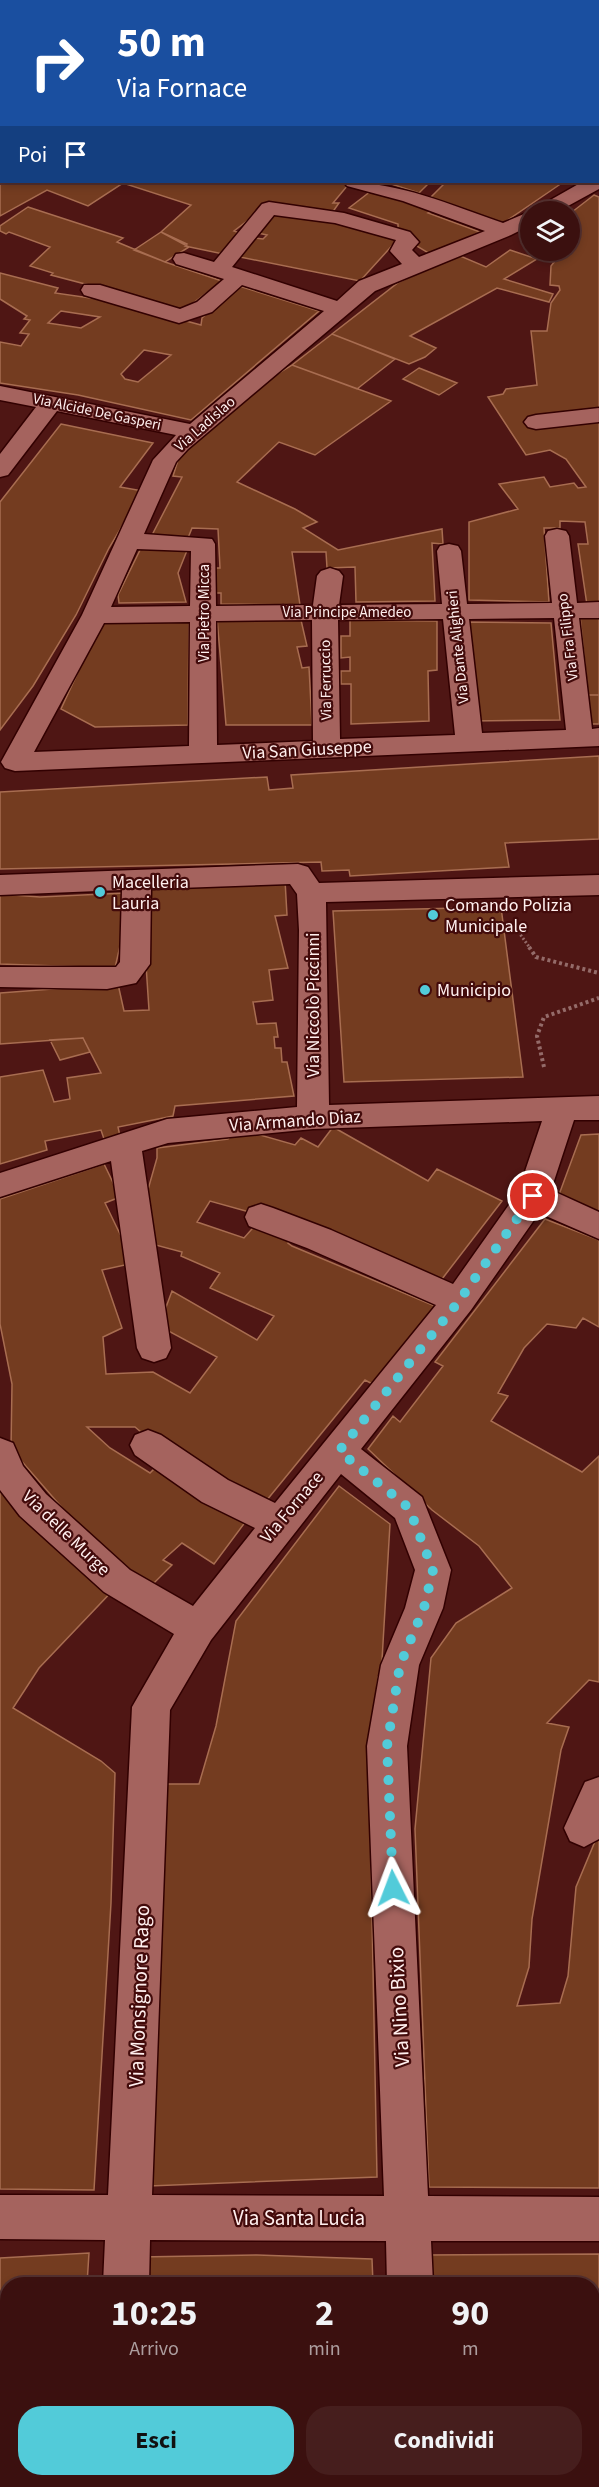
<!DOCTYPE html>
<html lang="it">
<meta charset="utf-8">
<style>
:root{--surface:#3b100f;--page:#461e1d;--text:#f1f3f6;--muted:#ac9d9e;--line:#54302f;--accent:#52cbd9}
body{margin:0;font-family:"Source Sans 3",sans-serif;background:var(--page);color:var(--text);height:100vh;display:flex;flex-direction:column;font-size:22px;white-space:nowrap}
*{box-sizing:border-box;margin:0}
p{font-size:20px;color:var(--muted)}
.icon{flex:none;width:33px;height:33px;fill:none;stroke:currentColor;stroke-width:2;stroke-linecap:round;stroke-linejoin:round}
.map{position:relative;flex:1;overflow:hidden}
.drawer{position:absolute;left:0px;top:2277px;width:600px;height:210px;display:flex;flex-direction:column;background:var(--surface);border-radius:24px 24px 0 0;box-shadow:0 3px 9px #0003,0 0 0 2px var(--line)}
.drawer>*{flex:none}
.top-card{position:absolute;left:0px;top:0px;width:600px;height:183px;box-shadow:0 3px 9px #0003,0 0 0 2px var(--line);background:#1a4fa0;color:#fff;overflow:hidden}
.tools{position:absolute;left:520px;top:201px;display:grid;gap:12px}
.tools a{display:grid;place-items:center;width:60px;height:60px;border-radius:50%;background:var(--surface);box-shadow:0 3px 9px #0003,0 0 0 2px var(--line);font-size:30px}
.pin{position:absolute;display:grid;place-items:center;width:51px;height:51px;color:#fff;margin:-26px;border:3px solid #fff;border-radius:50%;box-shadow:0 2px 6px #0007}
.me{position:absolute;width:66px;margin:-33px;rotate:357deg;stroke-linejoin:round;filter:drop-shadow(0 0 4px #0008)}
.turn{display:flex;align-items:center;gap:21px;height:126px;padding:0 18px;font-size:27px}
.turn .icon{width:78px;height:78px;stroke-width:2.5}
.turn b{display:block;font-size:42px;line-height:51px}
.then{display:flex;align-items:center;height:57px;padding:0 18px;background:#0003;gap:12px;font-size:22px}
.eta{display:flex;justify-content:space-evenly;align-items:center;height:102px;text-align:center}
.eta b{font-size:36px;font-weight:700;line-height:42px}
.primary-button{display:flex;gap:12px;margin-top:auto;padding:12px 18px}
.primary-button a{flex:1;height:69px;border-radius:24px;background:var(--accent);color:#111;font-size:24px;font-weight:700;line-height:69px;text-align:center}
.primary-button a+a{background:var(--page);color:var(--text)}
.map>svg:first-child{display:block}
.building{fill:#743c20;stroke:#a86d51;stroke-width:1.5;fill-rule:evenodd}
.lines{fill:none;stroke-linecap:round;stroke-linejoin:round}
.minor-casing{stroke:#320001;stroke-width:3}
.path-far1{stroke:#946b69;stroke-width:3;stroke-dasharray:2 2;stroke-linecap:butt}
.path{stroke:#946b69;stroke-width:4;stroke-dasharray:3 3;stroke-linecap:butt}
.minor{fill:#a5635e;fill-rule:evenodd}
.route{stroke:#52cbd9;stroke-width:10;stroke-dasharray:0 18}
.poi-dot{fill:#52cbd9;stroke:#430b0b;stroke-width:2}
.labels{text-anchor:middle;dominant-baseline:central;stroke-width:4.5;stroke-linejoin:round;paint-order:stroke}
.far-street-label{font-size:15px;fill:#ffefee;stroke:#430b0b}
.street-label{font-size:18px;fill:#ffefee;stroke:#430b0b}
.poi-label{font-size:18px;fill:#ffefee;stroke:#430b0b;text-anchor:start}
.near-street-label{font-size:21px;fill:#ffefee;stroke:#430b0b}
</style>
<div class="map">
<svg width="599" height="2487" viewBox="0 0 599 2487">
<rect width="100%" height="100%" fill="#4f1614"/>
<path class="building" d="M0 0 33 2H2V34Z
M119 0 156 1 246 0 241 2H115Z
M373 0H423L428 2H370Z
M494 0H564L492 2Z
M0 160 2 182H335L348 185 333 203H339L332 213 268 205 234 231 240 233 223 254 185 246 187 244 161 232 191 205 123 183 88 206 47 190 0 216Z
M385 182H430L419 193Z
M446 182H557L562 183 502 224 430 198Z
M371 191 432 211 428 213 480 232 430 254 415 245 419 242 411 233 398 229V224L349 208Z
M594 195 599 197V605H587L578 544H588L585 522 560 521V528H544L549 602 469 600V522L518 509 499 484 544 477 550 487 574 483 578 488 586 487 566 459 550 450 526 455 488 397 503 394 506 389 537 385 531 331H547L551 303 560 290 559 286 550 285 551 266 559 256 538 252 570 250 573 242 570 241V212H560L564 209 572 212Z
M28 207 123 238 117 242 165 262 222 281 184 310 51 275 53 273 30 266 50 247 9 232 6 234 0 231V226Z
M271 210 355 226 399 238 360 281 240 257 255 238 263 239 267 235 253 232Z
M161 232 189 247 165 262 134 250Z
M510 250 537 259 504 279 553 294 549 302 497 288 410 336 436 348 425 357 409 364 332 334 399 282 458 255 486 267Z
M538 252 545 253 559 256 554 262 534 258Z
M0 273 58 288 55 293 90 298 93 296 201 325 202 318 239 286 319 311 191 420 78 395 0 383V342L21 346 29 334 20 333 30 320 24 319 27 316 0 299ZM61 311 100 317 81 328 48 323ZM144 350 171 355 138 382 125 379 121 374Z
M332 334 350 341 395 359 357 389 292 365Z
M292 365 391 401 315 455 279 442 237 482 295 509 317 522 303 528 338 550 442 529 443 544 432 543 435 601 356 602 355 567 327 568 326 552H292L300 605 221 604V593H214L213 568H220L218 529 192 528 188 538 151 537 182 477 173 476 179 457 272 377Z
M419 368 457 383 439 395 403 379Z
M61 424 153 443 120 487 143 491 109 548 76 615 33 686 0 730V502Z
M142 546 188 548 178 573 186 602 119 603 118 595Z
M580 616H599V695H588Z
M217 618 301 620 307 646 297 647 302 668 309 667 312 725H226Z
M102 620H189L188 725 95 727 61 709Z
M350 620 437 621V670L428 671 429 721 351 724V684H341V671H350V657L341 658V636H350Z
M465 622 551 623 560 720 471 721Z
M588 695H599V724H590Z
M599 756V839L505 843 509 867 350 876 349 870 322 871 321 862 0 869V792L267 777 269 790 293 788 291 775Z
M285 880 287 915 275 916 288 968 269 970 273 1000 253 1002 257 1024 276 1023 278 1037H274L275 1048H281L282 1062H287L294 1096 175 1106 173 1116 118 1127 120 1136 104 1139 101 1130 45 1141 47 1150 0 1164V1077L43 1070 54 1102 70 1099 67 1078 101 1073 83 1038 0 1044V993L118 984 124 1011 149 1010 141 889Z
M125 893 120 946 115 968 0 964V894L40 897Z
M501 907 523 1077 344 1082 333 911Z
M83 1038 90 1052 60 1060 50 1040Z
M333 1127 428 1181 437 1169 502 1201 442 1279 253 1213 210 1201 197 1222 244 1238 258 1222 293 1237 288 1243 292 1246 442 1309 378 1387 365 1380 262 1506 167 1454 135 1427H87L110 1448 150 1473 159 1464 249 1517 214 1564 182 1543 163 1560 172 1565 154 1583 128 1574 84 1533 11 1449 12 1384 0 1324V1199L104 1164 120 1197 105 1203 134 1263 102 1270 122 1328 103 1337 106 1374 153 1372 190 1393 217 1357 159 1326 172 1291 257 1340 274 1316 210 1288 220 1273 181 1256 182 1252 148 1243 145 1200 157 1158V1148L228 1139 236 1128 295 1145 301 1138 318 1147Z
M599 1134V1218L557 1200 581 1135Z
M545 1219 599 1240V1327L583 1318 576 1328 547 1324 524 1348 498 1393 508 1396 491 1421 582 1472 599 1456V1682L589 1680 547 1723 569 1727 561 1750 532 1919 529 1967 517 2006 560 2003 568 1976 576 1887 596 1839 599 1840V2188L429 2187 415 1829 431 1658 456 1623 512 1588 479 1546 432 1510 368 1449 393 1416 400 1422 443 1366 435 1362Z
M0 1480 117 1586 39 1668 13 1708 101 1761 115 1773 111 1903 94 2190 0 2189Z
M339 1486 390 1524 381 1677H378L369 1761 377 2177 149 2186 165 1784H199L216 1726 236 1621Z
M89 2253 87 2284H8V2480H73V2487H0V2258Z
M599 2254V2456L592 2457V2284H429L427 2255Z
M257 2255 372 2259 373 2284H138L139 2257Z
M131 2480H382L383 2487H131Z
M436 2480H561L562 2487H436Z"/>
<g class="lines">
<defs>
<path id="minor" d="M273 0H296L272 2Z
M352 0H370V2H352Z
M432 0H453L454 2H433Z
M476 0H495L475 2Z
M558 0H577L557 2Z
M598 61H599V73H598Z
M599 177V189L557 212H531V225L511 235 375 291 188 449 176 462 144 534 212 539 215 544 216 606 313 605 317 576 321 571 330 568 339 571 343 576 339 605 442 604 437 551 440 546 449 544 458 546 461 551 467 604 552 603 545 536 548 531 557 529 566 531 569 536 577 603 599 602V618H579L592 729 599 728V746L15 771 5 768 1 762 82 615 153 460 176 435 57 411 8 475 0 477V454L36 407 0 400V386L190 424 324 311 242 285 212 312 179 323 84 295 81 290 84 285H100L180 309 197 302 224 279 176 264 173 259 176 254 184 253 214 262 262 204 269 202 344 213 410 232 419 242 412 250 419 257 485 231 403 201 347 186 344 182C400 182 450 205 503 223L531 211 582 182H598ZM274 215 335 223 396 240 390 251 402 264 359 281 337 301 232 267ZM137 549 191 551 190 606 111 607ZM554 618 566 730 482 733 469 619ZM443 619 455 735 340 739 338 620ZM312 620 313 741 217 745 216 621ZM190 622 189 746 34 752 104 623Z
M599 408V422L536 429 528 427 524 422 528 417 536 415Z
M298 864 308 867 319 883 599 875V895L326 902 329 1105 599 1096V1120H574L551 1190 599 1212V1239L539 1213 471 1310 361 1449 422 1497 451 1570 443 1608 419 1665 407 1746 428 2196 599 2197V2241H431L433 2284H387L386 2241 150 2240 149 2284H103L105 2240 0 2239V2195H108L132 1707 174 1634 104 1592 20 1516 0 1490V1438L13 1443 23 1466 46 1494 130 1570 193 1606 255 1528 202 1502 135 1455 130 1445 135 1435 148 1430 161 1435 228 1480 275 1503 436 1305 307 1248 249 1226 245 1217 249 1208 261 1204 273 1208 331 1230 453 1284 518 1192 542 1121 313 1129 168 1143 142 1151 171 1348 166 1358 154 1362 142 1358 137 1348 111 1161 0 1197V1173L167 1119 297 1107 299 930 297 894 290 884 151 889 150 964 136 983 107 989 0 987V967H116L120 962 122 890 0 895V875ZM341 1474 395 1518 415 1570 405 1608 381 1665 367 1746 384 2196 152 2195 170 1710 211 1640Z
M599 1777V1839L584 1847 570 1841 564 1828 585 1782Z
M94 2480H142L141 2487H93Z
M391 2480H439L440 2487H392Z"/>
</defs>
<use href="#minor" class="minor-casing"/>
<path class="path-far1" d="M519 927 520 934 530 948"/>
<path class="path" d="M529 947 536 957 599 973
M544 1067 537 1036 544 1017 599 998"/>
<use href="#minor" class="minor"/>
</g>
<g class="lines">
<path class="route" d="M393 1888 387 1746 400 1665 424 1608 433 1570 409 1508 339 1451 459 1301 533 1196"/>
</g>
<g class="poi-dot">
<circle cx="100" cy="892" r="6"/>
<circle cx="433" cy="915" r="6"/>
<circle cx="425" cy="990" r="6"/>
</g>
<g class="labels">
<g class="far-street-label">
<text transform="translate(97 412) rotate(12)">Via Alcide De Gasperi</text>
<text transform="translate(205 424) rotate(-41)">Via Ladislao</text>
<text x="347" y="612">Via Principe Amedeo</text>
<text transform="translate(204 613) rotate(-90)">Via Pietro Micca</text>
<text transform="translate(568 637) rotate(-97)">Via Fra Filippo</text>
<text transform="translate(458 647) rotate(-96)">Via Dante Alighieri</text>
<text transform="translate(326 680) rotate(-91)">Via Ferruccio</text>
</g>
<g class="street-label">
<text transform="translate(307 750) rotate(-3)">Via San Giuseppe</text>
<text transform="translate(313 1005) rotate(-90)">Via Niccolò Piccinni</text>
<text transform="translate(295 1121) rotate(-4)">Via Armando Diaz</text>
<text transform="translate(292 1507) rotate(-50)">Via Fornace</text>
<text transform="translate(66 1533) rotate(44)">Via delle Murge</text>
</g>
<g class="poi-label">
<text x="112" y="882">Macelleria<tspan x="112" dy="21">Lauria</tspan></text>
<text x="445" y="905">Comando Polizia<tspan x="445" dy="21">Municipale</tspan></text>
<text x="437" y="990">Municipio</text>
</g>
<g class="near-street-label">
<text transform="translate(139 1996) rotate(-88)">Via Monsignore Rago</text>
<text transform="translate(399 2007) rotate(-93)">Via Nino Bixio</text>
<text x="299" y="2218">Via Santa Lucia</text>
</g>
</g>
</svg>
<div class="tools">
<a><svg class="icon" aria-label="layers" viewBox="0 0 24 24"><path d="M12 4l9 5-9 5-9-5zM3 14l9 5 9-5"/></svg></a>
</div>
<div class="pin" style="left:533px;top:1196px;background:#d93025"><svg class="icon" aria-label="arrive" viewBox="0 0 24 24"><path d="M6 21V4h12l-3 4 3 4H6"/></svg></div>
<svg class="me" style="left:393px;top:1888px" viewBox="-20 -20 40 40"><path d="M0-17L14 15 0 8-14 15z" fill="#52cbd9" stroke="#fff" stroke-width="4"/></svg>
<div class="top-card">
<div class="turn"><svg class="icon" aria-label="right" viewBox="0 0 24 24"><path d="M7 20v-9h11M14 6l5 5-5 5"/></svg><div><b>50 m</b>Via Fornace</div></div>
<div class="then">Poi<svg class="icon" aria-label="arrive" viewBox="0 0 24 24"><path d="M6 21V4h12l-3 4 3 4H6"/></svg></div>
</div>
<section class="drawer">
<div class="eta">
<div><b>10:25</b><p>Arrivo</p></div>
<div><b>2</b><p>min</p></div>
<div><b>90</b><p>m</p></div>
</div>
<div class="primary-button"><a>Esci</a><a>Condividi</a></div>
</section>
</div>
